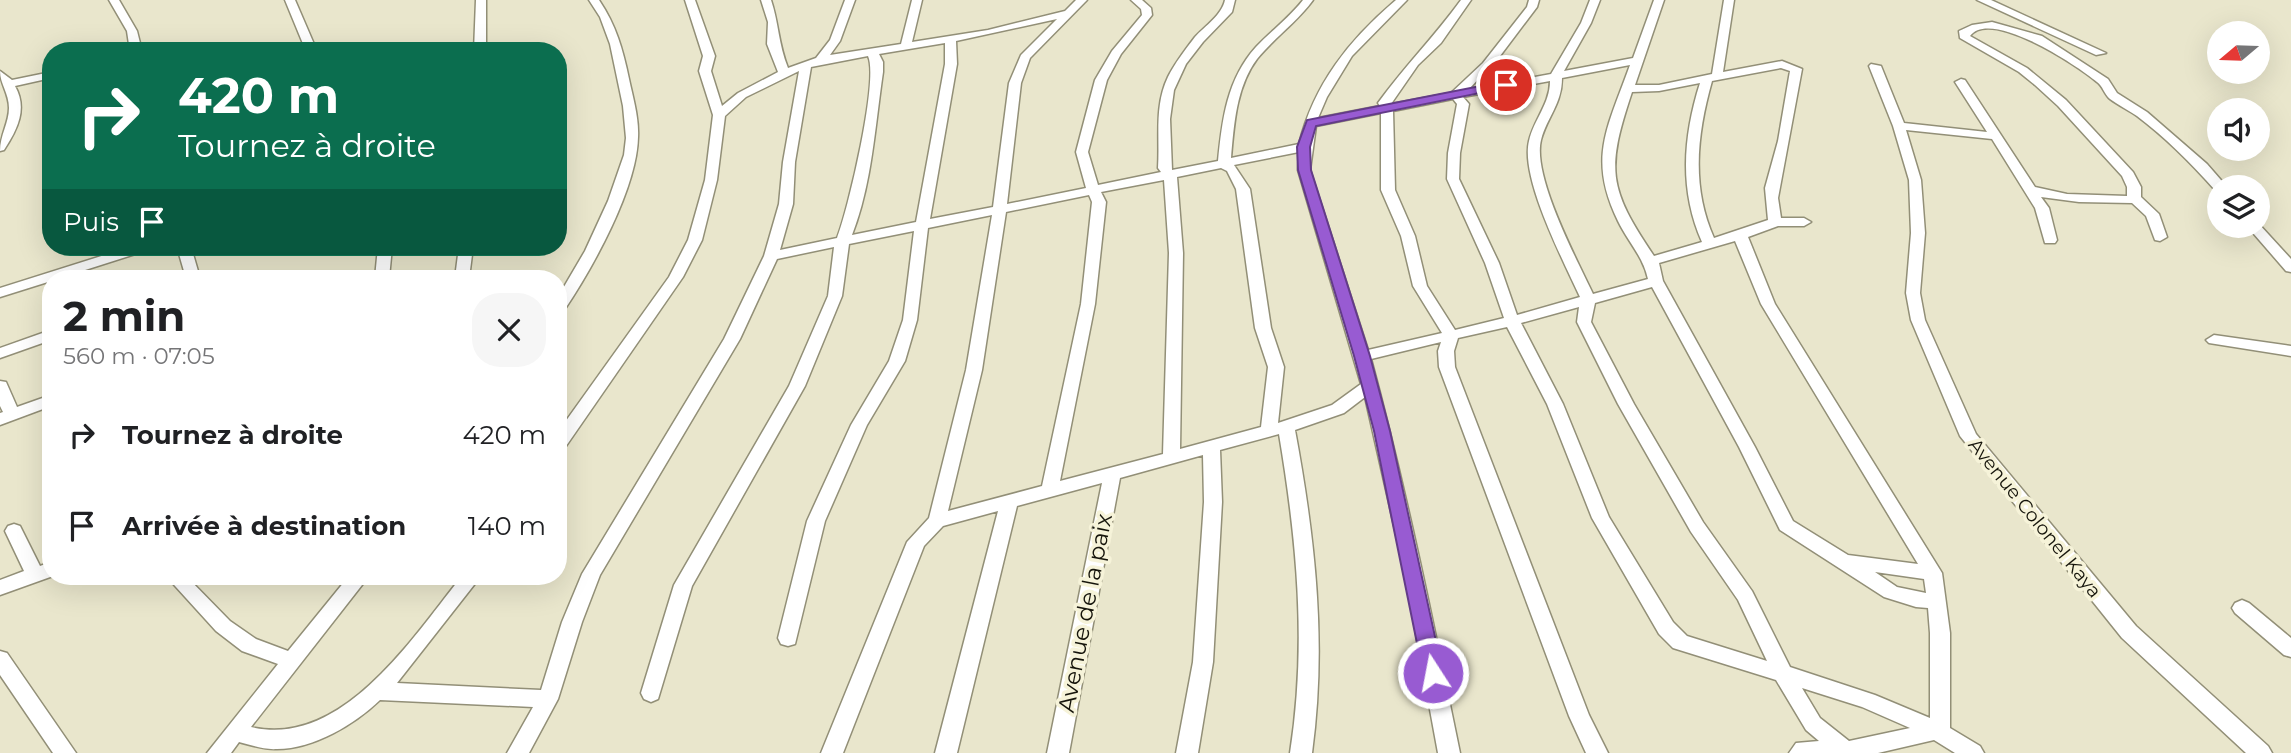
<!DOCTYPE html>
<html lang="fr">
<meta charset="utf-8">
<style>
:root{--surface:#fff;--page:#f6f6f6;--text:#202124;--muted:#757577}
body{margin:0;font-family:Montserrat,sans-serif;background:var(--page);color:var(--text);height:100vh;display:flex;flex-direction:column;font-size:26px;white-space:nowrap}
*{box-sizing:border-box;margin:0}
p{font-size:23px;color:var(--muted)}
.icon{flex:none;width:38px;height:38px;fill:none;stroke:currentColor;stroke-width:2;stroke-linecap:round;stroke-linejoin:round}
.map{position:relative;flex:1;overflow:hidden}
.side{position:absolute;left:42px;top:270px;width:525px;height:315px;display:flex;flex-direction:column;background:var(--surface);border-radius:28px;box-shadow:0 7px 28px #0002}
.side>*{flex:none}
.hud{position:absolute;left:42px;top:42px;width:525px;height:214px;border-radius:28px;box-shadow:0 7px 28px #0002;background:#0b6e4f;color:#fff;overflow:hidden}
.needle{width:46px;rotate:251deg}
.buttons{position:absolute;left:2207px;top:21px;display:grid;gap:14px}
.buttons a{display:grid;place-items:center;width:63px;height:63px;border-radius:50%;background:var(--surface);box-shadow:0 7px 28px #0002;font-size:35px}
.pin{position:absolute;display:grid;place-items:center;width:60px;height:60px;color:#fff;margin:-30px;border:4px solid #fff;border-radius:50%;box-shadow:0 2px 7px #0007}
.me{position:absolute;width:77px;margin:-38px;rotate:349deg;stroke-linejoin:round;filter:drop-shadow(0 0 5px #0008)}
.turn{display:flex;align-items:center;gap:24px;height:147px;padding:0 21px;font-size:32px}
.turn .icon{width:91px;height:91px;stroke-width:2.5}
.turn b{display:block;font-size:49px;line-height:60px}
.then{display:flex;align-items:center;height:66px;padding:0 21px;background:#0003;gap:14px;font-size:26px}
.round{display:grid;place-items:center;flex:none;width:74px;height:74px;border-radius:28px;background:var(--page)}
.head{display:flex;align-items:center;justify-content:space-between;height:119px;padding:0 21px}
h1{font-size:42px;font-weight:700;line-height:52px}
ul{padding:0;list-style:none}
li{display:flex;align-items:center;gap:21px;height:91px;padding:0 21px}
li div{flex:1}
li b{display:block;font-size:26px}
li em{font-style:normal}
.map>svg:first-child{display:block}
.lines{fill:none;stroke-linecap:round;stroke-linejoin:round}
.street-casing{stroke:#928f77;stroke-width:3}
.street{fill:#fff;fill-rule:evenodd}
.route{fill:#985bd2;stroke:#633b88;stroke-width:2}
.labels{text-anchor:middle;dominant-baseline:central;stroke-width:7;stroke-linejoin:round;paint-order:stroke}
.street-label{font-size:19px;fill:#15140b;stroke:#f6f3d9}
.near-street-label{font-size:23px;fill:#15140b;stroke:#f6f3d9}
</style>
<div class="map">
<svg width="2291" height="753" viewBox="0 0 2291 753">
<rect width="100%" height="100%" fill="#e9e6cc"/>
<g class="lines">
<defs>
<path id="street" d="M109 0H119L137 31 142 51H130L127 31Z
M285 0H295L317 51H306Z
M476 0H486V51H474Z
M589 0H599C616 25 623 50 629 79 633 98 639 118 638 137 637 189 592 269 563 312L558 313V297L585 251 608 201 624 155 626 138 623 106 610 44 600 17Z
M685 0H695L715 56 711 71 722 106 738 93 778 72 767 44 768 22 761 0H771C779 24 778 43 788 68L816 58 830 40 845 0H855L840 41 830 55 901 44 912 0H922L912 42 988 30 1065 11 1076 0H1087L1030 58 1021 83 1007 204 1086 188 1076 152 1095 80 1112 51 1142 15 1141 9 1131 0H1142L1151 8 1152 15 1121 54 1107 80 1088 152 1098 185 1161 172 1158 168C1160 137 1154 106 1168 77 1175 63 1185 50 1195 37 1205 26 1222 15 1225 0H1235L1232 12 1203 42 1186 64 1174 90 1170 119 1172 170 1218 161C1222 120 1227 79 1256 47 1271 31 1289 18 1303 0H1313C1297 22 1274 38 1257 59 1236 87 1234 125 1231 158L1299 144C1314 84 1349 40 1396 0H1407L1352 56 1327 97 1318 118 1380 106 1378 103C1404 67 1435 36 1461 0H1471L1441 43 1418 65 1391 104 1451 93 1483 63 1527 7 1529 0H1539L1537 7 1500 56 1469 89 1551 74 1581 23 1590 0H1600L1591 23 1564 71 1633 58 1654 0H1664L1635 85H1659L1712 74 1724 0H1734L1723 72 1782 61 1802 69 1778 198 1781 218H1804L1811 222 1804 226H1778L1748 237 1775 304 1942 573 1950 633V728L1980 746 1984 753H1955L1934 740 1878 753H1789L1796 743 1819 741 1806 730 1776 680 1673 648 1659 634 1592 518 1547 404 1507 327 1458 338 1454 351 1455 367 1589 715 1608 753H1586L1569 716 1439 367 1438 351 1441 342 1371 359C1406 489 1433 621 1460 753H1438L1405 574 1365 397 1344 413 1295 430C1315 538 1327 643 1312 753H1290C1307 645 1297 541 1279 434L1220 450 1222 502 1213 662 1198 753H1176L1193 662 1204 502 1203 455 1120 478 1069 753H1047L1102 483 1017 506 957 753H935L998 511 943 526 924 546 843 753H821L907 542 929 518 966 370 992 215 928 228 917 320 905 361 867 425 825 521 795 644 788 646 781 644 778 638 807 521 851 425 889 361 903 320 914 231 849 244 842 296 805 386 692 586 658 699 651 702 644 699 641 693 674 585 789 386 828 296 834 247 777 259 740 339 600 575 582 622 558 699 529 753H507L533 707 380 700C355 724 314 749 277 749 264 750 251 745 239 742L231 753H207L278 664 242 651 216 631 166 576H186L230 621 256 639 288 651 349 576H369L251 727C342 749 413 637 462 576H481L397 683 541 690 562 622 582 574 724 339 764 256 779 204 783 162 799 71 746 97 725 116 717 180 702 240 683 277 564 449 558 451V432L669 277 688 240 705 180 713 115 699 71 703 56ZM1057 19 1021 55 1009 83 993 207 930 219 957 64 956 41ZM945 43V64L916 222 852 235C872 184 875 126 883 72V62L879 54ZM868 56C879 79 848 211 837 238L780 250 793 204 795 162 811 67ZM1630 65C1608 127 1587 158 1618 221 1628 242 1643 256 1648 279L1593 294C1577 260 1532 176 1541 140 1547 117 1562 104 1562 78ZM1781 68 1790 71 1778 141 1765 188 1768 220 1714 238C1691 187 1697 134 1712 81ZM1550 81C1550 104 1534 119 1529 141 1520 178 1564 262 1580 297L1517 315 1499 263 1459 179 1460 153 1469 104 1463 97ZM1700 83C1683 137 1679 190 1702 242L1654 256C1608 188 1606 170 1632 92L1659 91ZM1453 99 1457 104 1448 153 1447 179 1485 263 1504 318 1455 330 1427 286 1415 236 1395 190 1393 111ZM1381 113V190L1401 236 1413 286 1442 333 1368 350 1310 170 1316 126ZM1299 152 1298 170 1361 384 1332 405 1278 423 1284 367 1271 328 1250 189 1234 165ZM1221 168 1227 171 1236 189 1255 328 1268 367 1261 427 1180 449 1183 253 1177 177ZM1164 180 1169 253 1163 454 1060 481 1095 304 1106 202 1101 192ZM1089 195 1092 202 1081 304 1042 486 948 511 982 370 1006 212ZM1735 241 1761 304 1918 564 1848 555 1793 521 1755 447 1663 281 1659 263ZM1652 287 1739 447 1780 530 1884 597 1916 607 1928 608 1930 633V718L1875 695 1790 667 1752 591 1703 522 1634 404 1591 322 1595 303ZM1579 307 1577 322 1618 404 1691 532 1738 600 1767 661 1687 636 1673 622 1609 517 1563 404 1521 323ZM1875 572 1924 579 1926 593 1897 587ZM1802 688 1862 707 1910 728 1849 741 1820 718Z
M1977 0H1991L2106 53 2096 55Z
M1992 22 2042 36 2108 79 2117 93 2147 112 2207 164 2227 187 2215 190C2192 164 2165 137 2137 116 2128 110 2118 105 2110 99 2104 94 2103 86 2097 82 2077 65 1990 8 1970 36L2027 68 2066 100 2133 172 2141 187V197L2159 214 2167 237 2160 241 2155 240 2146 216 2132 203 2079 202 2041 197 2049 208 2057 240 2055 243H2045L2035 208 1992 139 1906 130 1921 180 1925 233 1920 293 1925 320 1976 434 2136 626 2268 746 2272 753H2246L2122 638 1960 436 1911 320 1906 293 1911 233 1909 180 1893 126 1869 66 1871 64 1881 66 1904 123 1987 132 1955 82 1961 79 1965 80 2035 187 2067 194 2127 196V187L2122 176 2058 106 2035 85 2019 72 1960 38 1959 31 1972 25Z
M0 71 12 80 51 72V78L15 86C28 109 17 130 4 150L0 151C0 135 9 123 9 108 9 93 0 84 0 71Z
M2258 223 2291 259V272L2286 271 2247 226H2258Z
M130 247H150L148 250 60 278H51V281L0 297V288Z
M177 247H191L200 278H186Z
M378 247H392L389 278H375Z
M459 247H473L469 278H455Z
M51 330V340L0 358V348Z
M2214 335 2291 346V356L2209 343 2206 340Z
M0 381 6 382 17 407 51 395V406L0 425V413L3 412 0 406Z
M14 524 20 526 40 566 51 562V576H53L0 595V580L24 571 5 531 8 526Z
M2242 600 2249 603 2291 638V657L2284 655 2235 613 2232 608 2235 603Z
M0 651 7 653 76 753H53L0 675Z"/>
</defs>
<use href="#street" class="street-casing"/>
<use href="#street" class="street"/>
</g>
<path class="route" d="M1506 81 1510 82V87L1316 126 1310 147 1311 170 1370 356 1390 431 1443 673 1440 679 1433 681 1426 679 1423 673 1374 431 1354 356 1298 170 1297 147 1307 120Z"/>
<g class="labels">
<g class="street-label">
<text transform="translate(2035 518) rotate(51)">Avenue Colonel Kaya</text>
</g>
<g class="near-street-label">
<text transform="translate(1085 613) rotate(-79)">Avenue de la paix</text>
</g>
</g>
</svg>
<div class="buttons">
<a><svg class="needle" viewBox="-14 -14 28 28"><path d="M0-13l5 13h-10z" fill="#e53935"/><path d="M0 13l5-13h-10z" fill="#757577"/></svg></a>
<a><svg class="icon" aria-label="sound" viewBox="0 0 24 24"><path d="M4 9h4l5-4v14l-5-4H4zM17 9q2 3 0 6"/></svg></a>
<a><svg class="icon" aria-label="layers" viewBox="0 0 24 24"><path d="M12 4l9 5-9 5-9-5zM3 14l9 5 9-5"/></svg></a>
</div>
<div class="pin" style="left:1506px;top:85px;background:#d93025"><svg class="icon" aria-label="arrive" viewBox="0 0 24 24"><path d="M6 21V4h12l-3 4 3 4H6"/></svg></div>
<svg class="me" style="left:1433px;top:673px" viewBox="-20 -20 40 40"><circle r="17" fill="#985bd2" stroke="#fff" stroke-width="3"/><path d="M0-11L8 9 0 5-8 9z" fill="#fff"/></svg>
<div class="hud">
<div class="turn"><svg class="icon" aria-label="right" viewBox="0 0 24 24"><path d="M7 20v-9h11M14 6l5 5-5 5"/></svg><div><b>420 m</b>Tournez à droite</div></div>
<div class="then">Puis<svg class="icon" aria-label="arrive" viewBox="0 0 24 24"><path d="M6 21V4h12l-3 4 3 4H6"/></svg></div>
</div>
<section class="side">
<div class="head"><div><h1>2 min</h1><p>560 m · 07:05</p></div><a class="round"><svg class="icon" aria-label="close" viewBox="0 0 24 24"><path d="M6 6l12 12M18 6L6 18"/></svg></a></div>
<ul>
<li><svg class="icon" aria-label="right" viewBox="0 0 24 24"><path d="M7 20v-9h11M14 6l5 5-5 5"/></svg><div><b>Tournez à droite</b></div><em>420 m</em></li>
<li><svg class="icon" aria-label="arrive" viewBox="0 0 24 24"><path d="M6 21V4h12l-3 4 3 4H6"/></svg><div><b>Arrivée à destination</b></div><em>140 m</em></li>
</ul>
</section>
</div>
